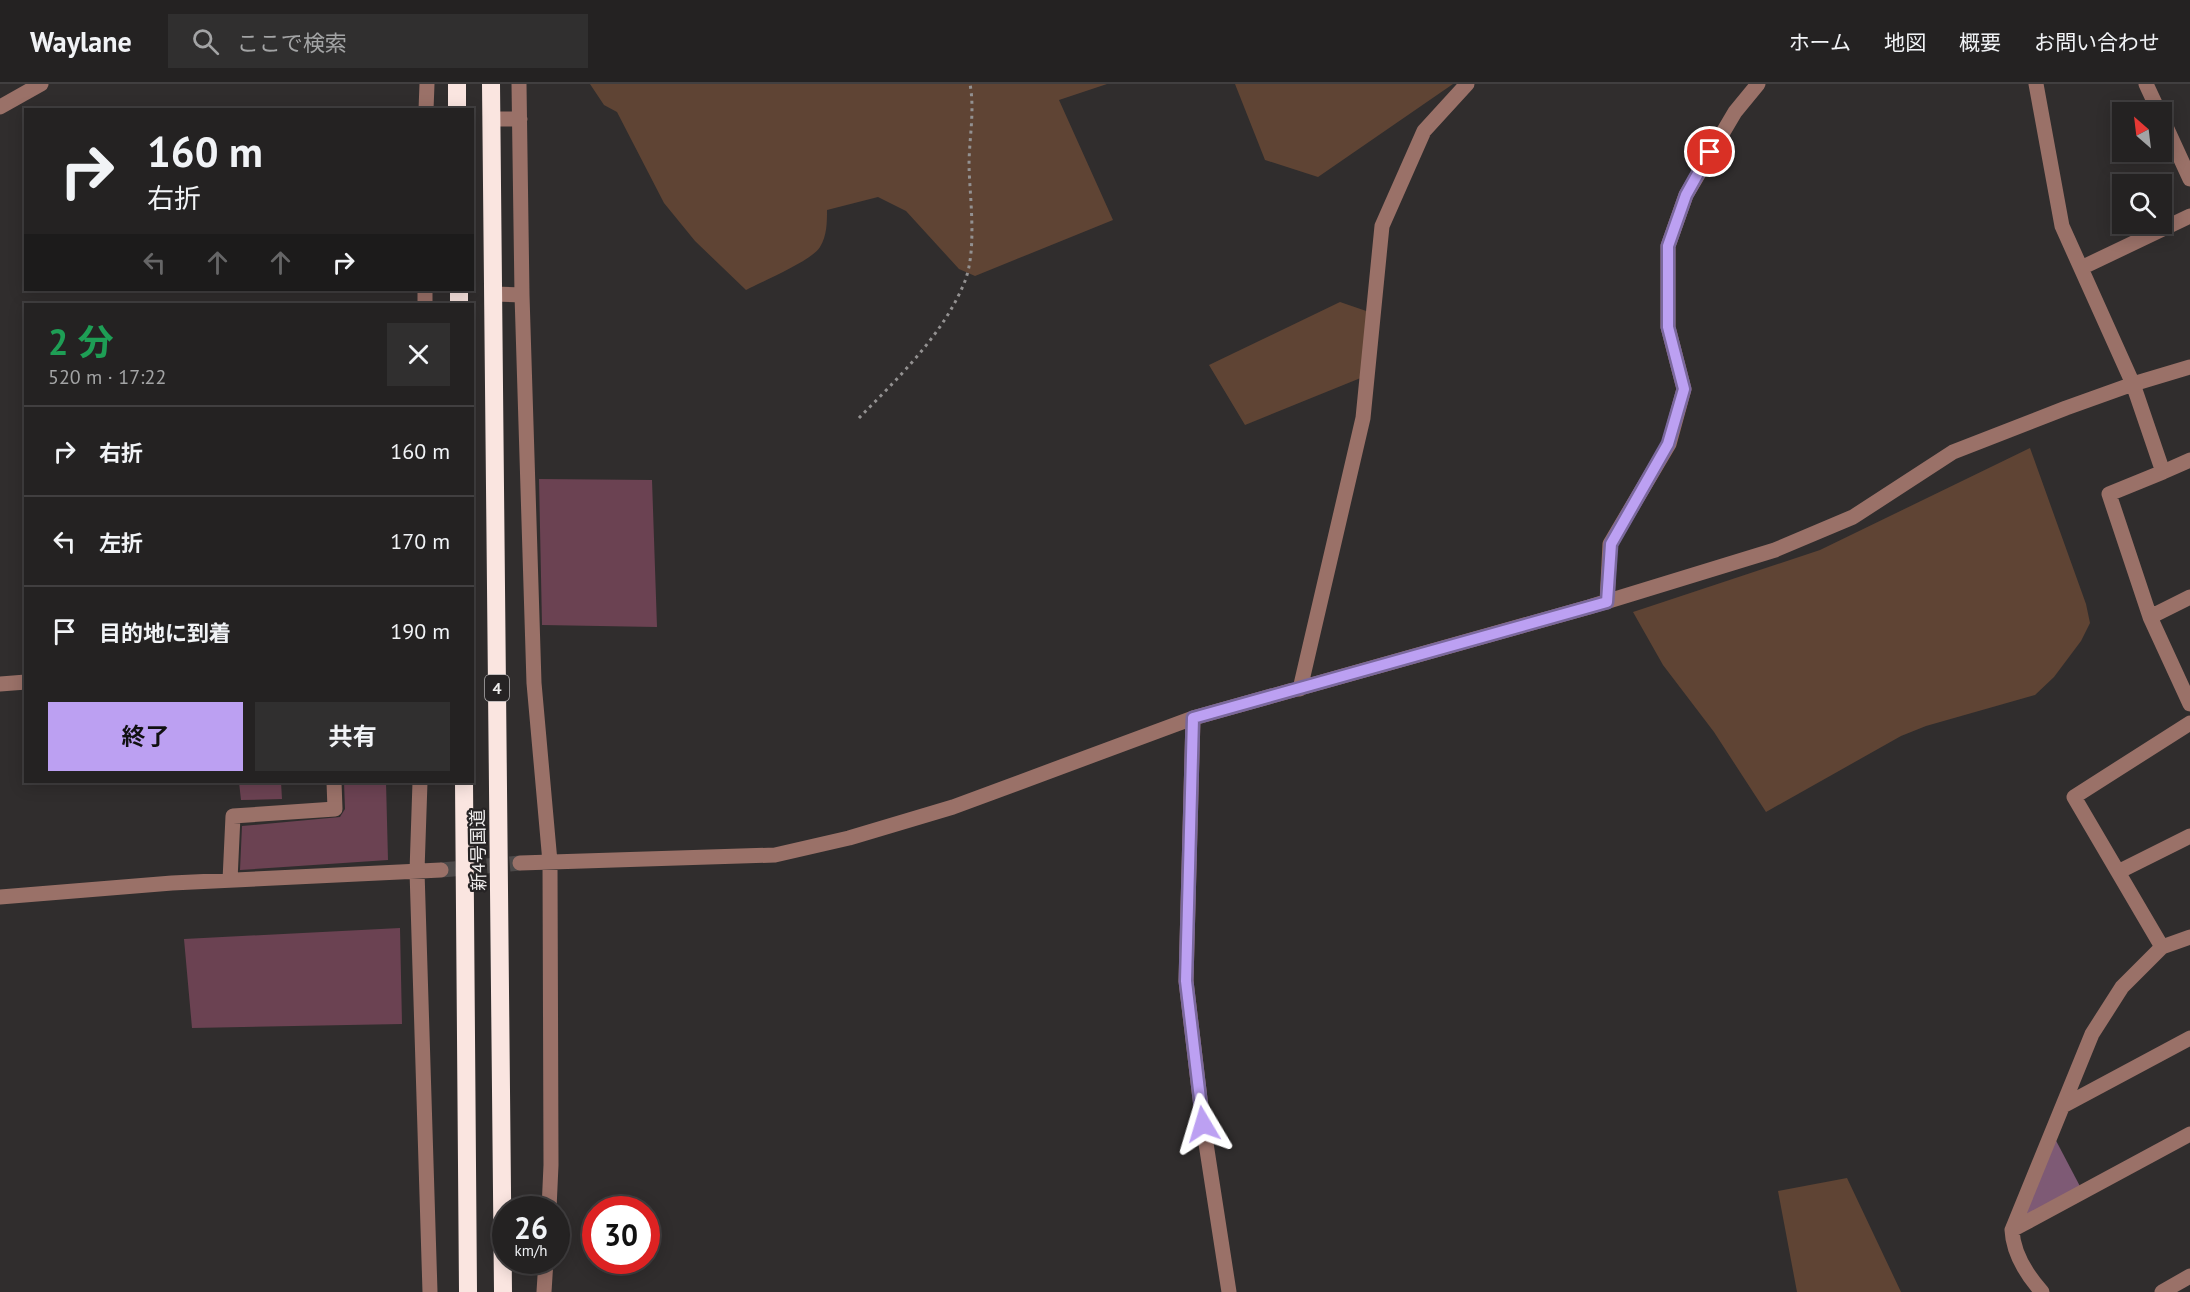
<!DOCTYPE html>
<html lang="ja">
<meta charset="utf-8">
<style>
:root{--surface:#242222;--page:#302f2f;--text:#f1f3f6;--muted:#a3a4a5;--line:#413f40;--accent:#bca0f2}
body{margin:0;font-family:"PT Sans","Noto Sans JP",sans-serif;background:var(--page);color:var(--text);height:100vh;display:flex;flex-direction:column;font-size:22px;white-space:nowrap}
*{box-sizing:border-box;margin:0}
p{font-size:20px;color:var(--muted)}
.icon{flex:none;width:33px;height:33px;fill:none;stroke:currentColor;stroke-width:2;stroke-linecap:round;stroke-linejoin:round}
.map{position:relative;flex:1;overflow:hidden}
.drawer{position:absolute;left:24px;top:219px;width:450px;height:480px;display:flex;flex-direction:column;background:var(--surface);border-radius:0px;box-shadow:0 3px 15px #0003,0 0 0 2px var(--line)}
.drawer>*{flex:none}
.hud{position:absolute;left:24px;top:24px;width:450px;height:183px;border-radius:0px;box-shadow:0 3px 15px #0003,0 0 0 2px var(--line);background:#242222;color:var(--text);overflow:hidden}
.needle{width:39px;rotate:332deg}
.controls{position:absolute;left:2112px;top:18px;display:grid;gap:12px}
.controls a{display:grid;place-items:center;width:60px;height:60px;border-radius:0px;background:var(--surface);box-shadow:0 3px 15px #0003,0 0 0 2px var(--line);font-size:30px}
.speed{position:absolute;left:492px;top:1112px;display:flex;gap:12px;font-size:30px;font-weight:700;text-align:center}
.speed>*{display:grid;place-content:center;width:78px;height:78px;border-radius:50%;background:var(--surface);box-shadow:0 3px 15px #0003,0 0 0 2px var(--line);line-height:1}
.speed small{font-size:15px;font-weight:400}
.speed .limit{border:9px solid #d22;background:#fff;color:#111}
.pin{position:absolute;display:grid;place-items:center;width:51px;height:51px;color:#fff;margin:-26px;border:3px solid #fff;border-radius:50%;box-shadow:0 2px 6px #0007}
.me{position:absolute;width:66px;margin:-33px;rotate:353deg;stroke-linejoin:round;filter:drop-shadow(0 0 4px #0008)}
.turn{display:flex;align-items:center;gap:21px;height:126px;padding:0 24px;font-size:27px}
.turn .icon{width:78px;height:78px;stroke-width:2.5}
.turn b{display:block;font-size:42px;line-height:51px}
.lanes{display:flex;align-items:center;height:57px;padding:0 24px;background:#0003;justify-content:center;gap:30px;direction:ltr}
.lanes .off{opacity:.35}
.round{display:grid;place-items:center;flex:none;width:63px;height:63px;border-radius:0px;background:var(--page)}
.summary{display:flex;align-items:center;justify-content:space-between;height:102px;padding:0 24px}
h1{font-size:36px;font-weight:700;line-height:45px;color:#1e9e55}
.action{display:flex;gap:12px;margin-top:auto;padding:12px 24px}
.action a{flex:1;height:69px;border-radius:0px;background:var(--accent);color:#111;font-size:24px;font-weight:700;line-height:69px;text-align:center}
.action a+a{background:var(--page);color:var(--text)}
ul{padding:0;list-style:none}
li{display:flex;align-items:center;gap:18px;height:90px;padding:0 24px;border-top:2px solid var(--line)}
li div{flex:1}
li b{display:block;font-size:22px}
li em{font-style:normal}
header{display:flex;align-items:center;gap:36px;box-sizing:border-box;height:84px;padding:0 30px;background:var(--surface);border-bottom:2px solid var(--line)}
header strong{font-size:28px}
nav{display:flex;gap:33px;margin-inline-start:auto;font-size:21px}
.search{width:420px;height:54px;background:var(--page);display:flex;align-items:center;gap:15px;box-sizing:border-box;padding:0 21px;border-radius:0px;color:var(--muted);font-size:22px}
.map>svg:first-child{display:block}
.green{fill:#5f4434}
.water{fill:#7e5a75}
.building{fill:#6b4252}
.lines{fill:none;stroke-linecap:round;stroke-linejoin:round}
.minor-tunnel{stroke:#4d4a4a;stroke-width:15;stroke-dasharray:15 8;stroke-linecap:butt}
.path{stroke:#939191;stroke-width:3;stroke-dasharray:3 4.5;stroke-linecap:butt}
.minor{stroke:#9a7168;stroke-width:15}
.highway{stroke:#fae5e0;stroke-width:18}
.route-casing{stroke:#7a689d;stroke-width:15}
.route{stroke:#bca0f2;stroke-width:10}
.labels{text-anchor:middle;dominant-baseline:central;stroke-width:4.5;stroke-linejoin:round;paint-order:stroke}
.shield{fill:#262324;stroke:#b3b0b1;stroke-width:1.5}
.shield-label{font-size:16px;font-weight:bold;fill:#efeded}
.street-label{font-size:18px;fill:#efeded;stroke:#262324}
</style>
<header>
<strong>Waylane</strong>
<div class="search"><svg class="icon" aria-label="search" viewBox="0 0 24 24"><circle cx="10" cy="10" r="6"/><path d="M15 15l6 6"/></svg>ここで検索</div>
<nav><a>ホーム</a><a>地図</a><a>概要</a><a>お問い合わせ</a></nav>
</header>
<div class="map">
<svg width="2190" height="1208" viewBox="0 0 2190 1208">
<rect width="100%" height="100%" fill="#302d2d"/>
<path class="green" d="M590 0H1107L1059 16 1113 136 975 192 959 185 906 127 878 113 827 126C827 138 827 152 820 163 813 176 761 198 746 206L695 157 664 119 617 28 604 21Z
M1235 0H1453L1318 93 1265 76Z
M1340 218 1375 230 1368 291 1245 341 1209 281Z
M2030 364 2086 520 2090 539 2081 557 2054 593 2035 611 1926 642 1901 652 1766 728 1714 648 1663 581 1633 528 1820 466Z
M1847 1094 1901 1208H1797L1778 1107Z"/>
<path class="water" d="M2052 1049 2083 1108 2012 1146Z"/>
<path class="building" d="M539 395 652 396 657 543 542 541Z
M239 698H281L282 715 241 716Z
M344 698H386L388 776 240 786 242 742 340 733 345 725Z
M400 844 402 940 192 944 184 855Z"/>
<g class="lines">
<path class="minor-tunnel" d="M441 786 520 779"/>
<path class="path" d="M859 334C898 294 944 250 965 197 977 165 970 116 969 82 969 55 975 27 970 0"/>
<path class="minor" d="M519 0 522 211 534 599 550 778 551 1081 549 1125
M2036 0 2062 142 2133 300 2163 388 2109 410 2150 533 2190 620
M2146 0 2159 28
M0 23 41 0
M426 26 427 0
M2162 34 2190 95
M491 35H520
M2081 184 2190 132
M494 210 522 211
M425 220V206
M2163 388 2190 376
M1607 518 1610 460 1669 360 1684 305 1668 243V162L1686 111 1735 28 1758 0
M2150 533 2190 513
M0 600 26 598
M1300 605 1363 334 1382 142 1424 47 1467 0
M1193 634 1186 897 1203 1040 1229 1208
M420 698 417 787 430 1208
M520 779 775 771 849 754 953 723 1193 634 1589 523 1775 466 1853 433 1953 368 2066 324 2133 300 2190 283
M2118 788 2190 752
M230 796 233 732 335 725 334 698
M0 813 172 799 441 786
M2162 863 2074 713 2190 639
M2063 1022 2190 954
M2012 1146 2190 1050
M544 1208 546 1176
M2042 1208C2027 1191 2013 1169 2012 1146L2092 950 2122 903 2162 863 2190 853
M2162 1208 2190 1192"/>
<path class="highway" d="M457 0V26
M491 0 503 1208
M459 206V220
M464 698 468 1208"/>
</g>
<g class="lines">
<defs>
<path id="route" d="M1203 1040 1186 897 1193 634 1607 518 1611 460 1668 360 1684 305 1668 243V162L1686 111 1710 68"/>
</defs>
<use href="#route" class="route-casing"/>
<use href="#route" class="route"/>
</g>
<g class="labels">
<rect class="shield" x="485" y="591" width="24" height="26" rx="4.5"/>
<g class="shield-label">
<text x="497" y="604">4</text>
</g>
<g class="street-label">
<text transform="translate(478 766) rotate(-91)">新4号国道</text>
</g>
</g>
</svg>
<div class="controls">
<a><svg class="needle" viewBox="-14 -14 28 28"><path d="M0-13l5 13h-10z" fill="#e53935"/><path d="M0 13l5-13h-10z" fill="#a3a4a5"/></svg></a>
<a><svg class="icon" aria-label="search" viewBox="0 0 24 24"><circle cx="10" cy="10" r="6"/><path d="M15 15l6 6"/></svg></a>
</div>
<div class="speed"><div>26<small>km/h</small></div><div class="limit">30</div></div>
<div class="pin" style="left:1710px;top:68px;background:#d93025"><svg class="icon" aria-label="arrive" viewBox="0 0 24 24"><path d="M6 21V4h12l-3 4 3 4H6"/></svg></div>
<svg class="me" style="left:1203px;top:1040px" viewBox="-20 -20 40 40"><path d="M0-17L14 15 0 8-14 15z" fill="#bca0f2" stroke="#fff" stroke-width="4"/></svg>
<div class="hud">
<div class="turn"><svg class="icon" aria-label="right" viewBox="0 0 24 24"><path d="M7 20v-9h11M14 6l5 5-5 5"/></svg><div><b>160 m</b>右折</div></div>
<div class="lanes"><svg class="icon off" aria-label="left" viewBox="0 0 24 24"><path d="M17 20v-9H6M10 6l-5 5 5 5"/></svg><svg class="icon off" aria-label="ahead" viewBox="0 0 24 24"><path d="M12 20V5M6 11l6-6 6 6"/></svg><svg class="icon off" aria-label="ahead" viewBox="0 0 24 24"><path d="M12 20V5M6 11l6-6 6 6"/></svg><svg class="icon" aria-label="right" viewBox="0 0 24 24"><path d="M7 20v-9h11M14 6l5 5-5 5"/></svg></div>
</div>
<section class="drawer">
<div class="summary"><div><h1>2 分</h1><p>520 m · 17:22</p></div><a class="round"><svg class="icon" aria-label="close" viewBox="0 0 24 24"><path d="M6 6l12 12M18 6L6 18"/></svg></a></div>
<ul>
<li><svg class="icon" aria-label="right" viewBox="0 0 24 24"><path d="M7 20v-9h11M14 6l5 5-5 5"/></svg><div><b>右折</b></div><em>160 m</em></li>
<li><svg class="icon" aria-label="left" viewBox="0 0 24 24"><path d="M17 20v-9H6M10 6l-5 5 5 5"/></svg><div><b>左折</b></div><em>170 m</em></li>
<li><svg class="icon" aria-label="arrive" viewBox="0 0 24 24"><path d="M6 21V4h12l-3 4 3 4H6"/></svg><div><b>目的地に到着</b></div><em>190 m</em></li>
</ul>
<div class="action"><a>終了</a><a>共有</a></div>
</section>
</div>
